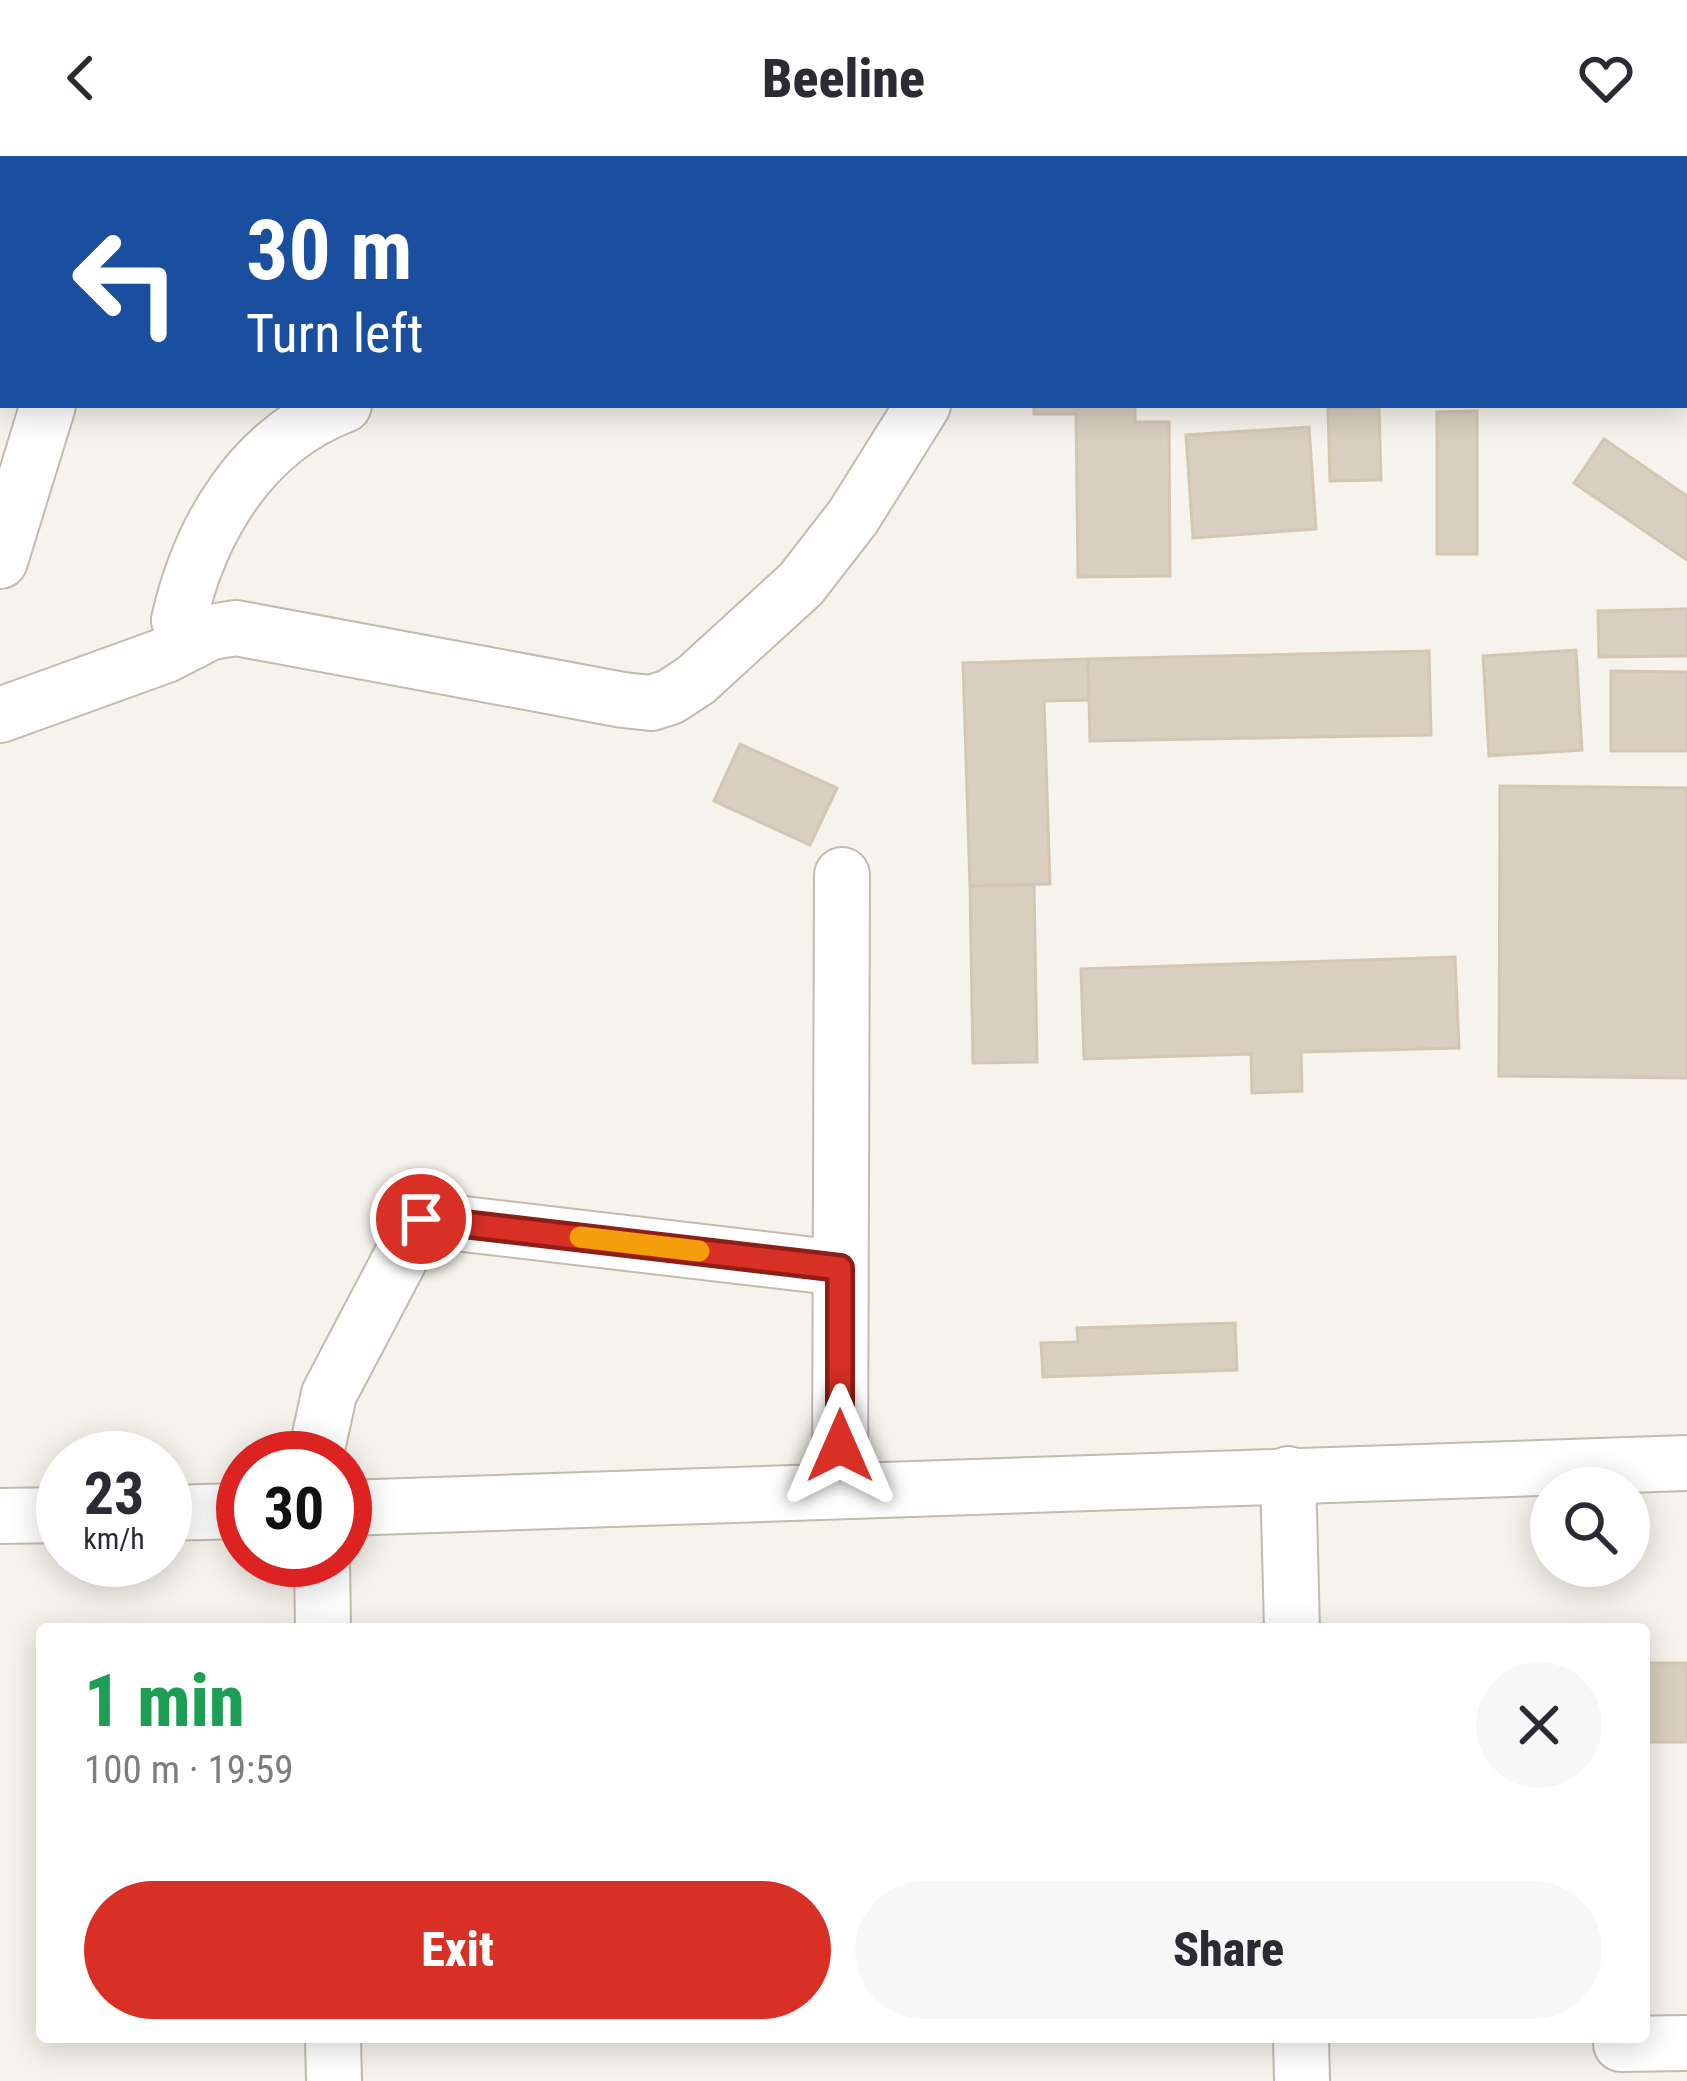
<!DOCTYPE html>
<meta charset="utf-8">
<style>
:root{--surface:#fff;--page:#f7f7f7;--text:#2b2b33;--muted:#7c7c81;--accent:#d93025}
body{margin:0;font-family:"Roboto Condensed",sans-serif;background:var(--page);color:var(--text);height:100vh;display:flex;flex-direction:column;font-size:45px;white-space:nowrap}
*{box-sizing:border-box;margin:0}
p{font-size:39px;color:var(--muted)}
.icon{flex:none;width:66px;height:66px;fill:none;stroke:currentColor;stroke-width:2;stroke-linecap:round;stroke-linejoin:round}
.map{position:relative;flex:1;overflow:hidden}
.details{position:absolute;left:36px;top:1467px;width:1614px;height:420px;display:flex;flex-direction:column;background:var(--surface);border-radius:12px;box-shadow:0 6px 30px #0003}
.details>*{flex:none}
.banner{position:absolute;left:0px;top:0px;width:1689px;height:252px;box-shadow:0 6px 30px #0003;background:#1a4fa0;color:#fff;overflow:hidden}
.controls{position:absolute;left:1530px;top:1311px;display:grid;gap:24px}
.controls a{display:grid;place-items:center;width:120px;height:120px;border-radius:50%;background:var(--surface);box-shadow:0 6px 30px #0003;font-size:60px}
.speed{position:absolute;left:36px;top:1275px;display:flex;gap:24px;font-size:60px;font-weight:700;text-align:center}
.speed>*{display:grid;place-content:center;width:156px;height:156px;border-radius:50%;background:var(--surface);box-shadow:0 6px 30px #0003;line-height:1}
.speed small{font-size:30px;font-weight:400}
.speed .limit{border:18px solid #d22;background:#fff;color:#111}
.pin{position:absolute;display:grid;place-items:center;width:102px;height:102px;color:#fff;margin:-51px;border:6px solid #fff;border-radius:50%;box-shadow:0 3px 12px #0007}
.me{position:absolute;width:132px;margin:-66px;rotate:0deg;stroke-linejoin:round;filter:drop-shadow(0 0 9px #0008)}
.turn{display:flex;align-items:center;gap:42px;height:252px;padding:0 48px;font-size:54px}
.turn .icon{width:156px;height:156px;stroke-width:2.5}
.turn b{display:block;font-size:84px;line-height:102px}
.round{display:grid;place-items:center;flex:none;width:126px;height:126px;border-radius:63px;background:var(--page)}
.head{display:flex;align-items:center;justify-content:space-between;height:204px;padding:0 48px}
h1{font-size:72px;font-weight:800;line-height:90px;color:#1e9e55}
.action{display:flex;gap:24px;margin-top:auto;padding:24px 48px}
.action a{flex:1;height:138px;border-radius:72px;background:var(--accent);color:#fff;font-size:48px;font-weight:800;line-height:138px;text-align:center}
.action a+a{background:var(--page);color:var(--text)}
header{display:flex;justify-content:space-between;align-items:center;height:156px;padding:0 48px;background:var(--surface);font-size:54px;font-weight:800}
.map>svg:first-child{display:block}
.building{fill:#d8cfc1;stroke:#d3c7b4;stroke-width:3}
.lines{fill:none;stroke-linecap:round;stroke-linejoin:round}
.minor-casing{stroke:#c2bbae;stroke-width:58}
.minor{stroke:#fff;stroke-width:54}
.route-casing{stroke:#8d1f18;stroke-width:30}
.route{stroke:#d93025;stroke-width:21}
.slow{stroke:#f59e0b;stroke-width:21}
</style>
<header><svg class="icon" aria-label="back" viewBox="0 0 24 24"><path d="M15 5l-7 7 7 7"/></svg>Beeline<svg class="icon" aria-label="heart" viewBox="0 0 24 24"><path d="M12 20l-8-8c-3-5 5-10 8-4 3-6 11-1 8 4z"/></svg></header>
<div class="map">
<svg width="1687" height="1925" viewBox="0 0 1687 1925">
<rect width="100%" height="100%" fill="#f6f3ec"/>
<path class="building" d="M1034 249H1135V266H1169L1170 420 1078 421 1076 258H1034Z
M1379 251 1381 324 1330 325 1328 252Z
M1477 255V398H1437V256Z
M1309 271 1316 373 1193 382 1186 279Z
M1604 283 1687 340V404L1574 327Z
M1687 453V500L1599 501 1598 455Z
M1576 494 1582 594 1489 600 1483 500Z
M1429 495 1431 579 1090 585 1088 503Z
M1088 503 1089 544 1044 545 1050 728 970 730 963 507Z
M1611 515 1687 516V595H1611Z
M740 588 837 632 810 689 714 645Z
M1500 630 1687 632V922L1499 920Z
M1034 729 1037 906 973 907 970 730Z
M1455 801 1459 892 1301 896 1302 935 1252 937 1251 898 1084 903 1081 813Z
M1235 1167 1237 1214 1043 1221 1041 1187 1078 1186 1077 1172Z
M1644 1507H1687V1586H1644Z"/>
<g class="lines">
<defs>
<path id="minor" d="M123 3 124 0
M1107 3 1110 0
M0 405 48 249
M192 486 179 464C200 372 252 284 344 249
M0 559 166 499 211 476 236 472 623 544 651 547 670 541 696 524 801 428 853 361 923 249
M315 1302 329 1238 421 1063 840 1112
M1288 1318 1292 1473
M840 1335 842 719
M345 1352 1687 1307
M165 1357 243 1355
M0 1360 63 1359
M322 1404 323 1473
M333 1881 334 1925
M1301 1881 1302 1925
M1621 1881V1888L1687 1887"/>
</defs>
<use href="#minor" class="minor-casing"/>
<use href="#minor" class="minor"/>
</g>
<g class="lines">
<defs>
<path id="route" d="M421 1063 840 1112V1290"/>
</defs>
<use href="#route" class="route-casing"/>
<use href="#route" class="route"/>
<path class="slow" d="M580 1081 699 1095"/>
</g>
</svg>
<div class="controls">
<a><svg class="icon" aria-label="search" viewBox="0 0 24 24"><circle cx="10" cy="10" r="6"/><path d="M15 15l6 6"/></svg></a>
</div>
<div class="speed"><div>23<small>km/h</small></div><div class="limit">30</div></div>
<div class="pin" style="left:421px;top:1063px;background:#d93025"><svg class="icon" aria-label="arrive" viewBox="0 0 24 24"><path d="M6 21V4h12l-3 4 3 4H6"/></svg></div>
<svg class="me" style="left:840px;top:1290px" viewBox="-20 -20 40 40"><path d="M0-17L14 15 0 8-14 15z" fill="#d93025" stroke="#fff" stroke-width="4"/></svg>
<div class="banner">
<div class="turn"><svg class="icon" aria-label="left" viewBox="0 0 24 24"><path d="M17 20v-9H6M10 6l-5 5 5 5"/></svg><div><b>30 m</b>Turn left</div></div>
</div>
<section class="details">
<div class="head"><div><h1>1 min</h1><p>100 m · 19:59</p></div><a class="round"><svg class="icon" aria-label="close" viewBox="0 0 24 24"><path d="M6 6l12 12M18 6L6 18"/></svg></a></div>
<div class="action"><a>Exit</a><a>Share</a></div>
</section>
</div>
